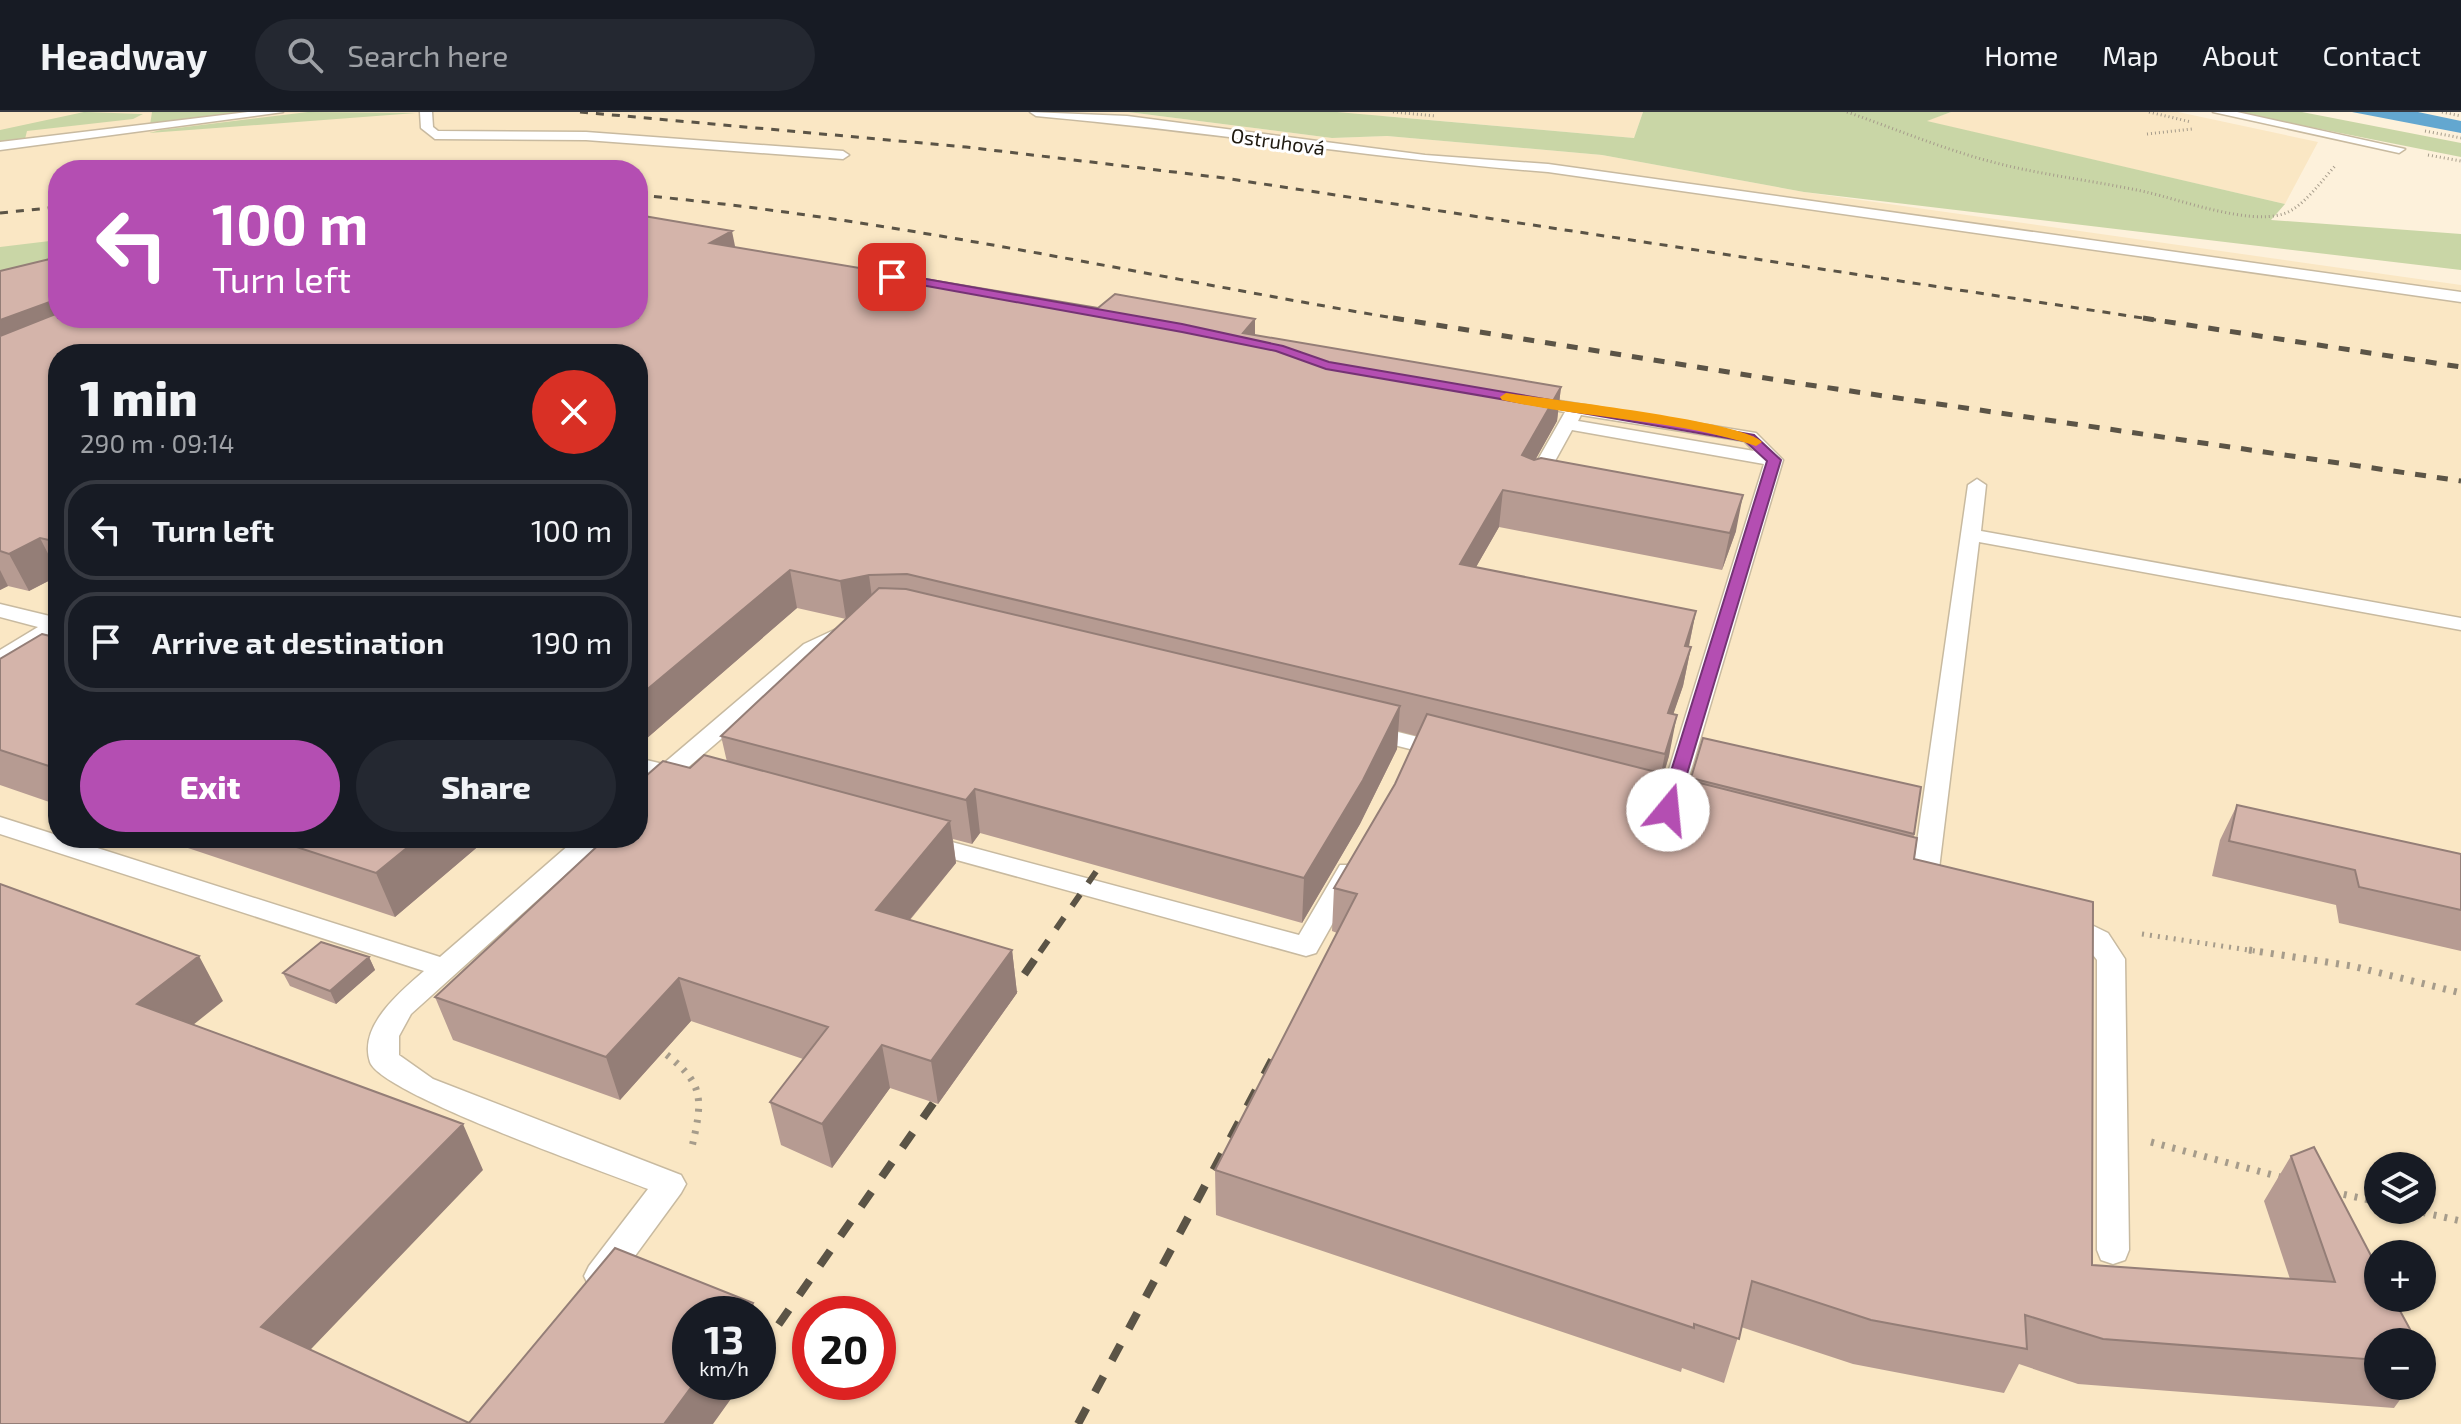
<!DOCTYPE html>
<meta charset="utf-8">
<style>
:root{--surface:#171b24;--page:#242831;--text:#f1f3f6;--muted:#9ea1a6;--line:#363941;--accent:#b44eb2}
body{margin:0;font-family:"Exo 2",sans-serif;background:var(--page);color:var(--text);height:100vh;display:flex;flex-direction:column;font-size:30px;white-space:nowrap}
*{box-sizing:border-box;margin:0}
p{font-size:26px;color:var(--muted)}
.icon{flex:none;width:44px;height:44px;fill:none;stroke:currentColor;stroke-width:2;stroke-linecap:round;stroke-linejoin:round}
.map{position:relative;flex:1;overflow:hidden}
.details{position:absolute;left:48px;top:232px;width:600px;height:504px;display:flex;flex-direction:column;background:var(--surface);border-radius:32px;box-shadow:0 2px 6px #0004}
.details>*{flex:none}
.hud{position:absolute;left:48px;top:48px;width:600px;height:168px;border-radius:32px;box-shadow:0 2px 6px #0004;background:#b44eb2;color:#fff;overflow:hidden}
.tools{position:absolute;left:2364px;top:1040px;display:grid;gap:16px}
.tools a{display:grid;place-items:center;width:72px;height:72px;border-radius:50%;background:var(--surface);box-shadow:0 2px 6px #0004;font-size:40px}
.speed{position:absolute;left:672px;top:1184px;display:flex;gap:16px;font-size:40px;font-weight:700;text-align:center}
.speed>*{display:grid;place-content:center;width:104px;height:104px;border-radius:50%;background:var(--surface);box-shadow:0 2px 6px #0004;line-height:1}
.speed small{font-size:20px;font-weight:400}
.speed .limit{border:12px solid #d22;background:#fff;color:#111}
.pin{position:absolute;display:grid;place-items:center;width:68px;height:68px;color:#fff;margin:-34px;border-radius:16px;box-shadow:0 4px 12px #0006}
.me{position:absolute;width:88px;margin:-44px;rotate:17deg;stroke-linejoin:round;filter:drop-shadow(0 0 6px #0008)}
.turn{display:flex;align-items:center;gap:28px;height:168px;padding:0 32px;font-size:36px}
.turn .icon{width:104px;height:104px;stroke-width:2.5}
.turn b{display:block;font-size:56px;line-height:68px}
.round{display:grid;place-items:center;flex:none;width:84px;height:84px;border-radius:42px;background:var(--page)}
.overview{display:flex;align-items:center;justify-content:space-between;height:136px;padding:0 32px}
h1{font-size:48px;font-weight:800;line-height:60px}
.action{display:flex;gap:16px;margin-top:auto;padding:16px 32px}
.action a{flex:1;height:92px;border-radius:48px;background:var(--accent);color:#fff;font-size:32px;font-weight:800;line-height:92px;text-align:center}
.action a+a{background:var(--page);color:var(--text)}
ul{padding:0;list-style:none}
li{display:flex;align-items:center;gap:24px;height:100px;margin:0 16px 12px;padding:0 16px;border:4px solid var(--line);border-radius:32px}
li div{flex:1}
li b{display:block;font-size:30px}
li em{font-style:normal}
header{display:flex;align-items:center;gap:48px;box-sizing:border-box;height:112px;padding:0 40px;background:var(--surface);border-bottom:2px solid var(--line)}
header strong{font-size:38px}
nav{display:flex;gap:44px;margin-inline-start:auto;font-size:28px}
.search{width:560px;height:72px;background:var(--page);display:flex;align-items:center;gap:20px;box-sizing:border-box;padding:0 28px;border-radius:44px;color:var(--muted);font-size:30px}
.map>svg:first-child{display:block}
.built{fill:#fae7c4;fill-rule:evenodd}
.green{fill:#c9d6a6}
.water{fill:#63a7d0}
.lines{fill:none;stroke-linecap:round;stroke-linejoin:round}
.service-casing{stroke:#c8baa0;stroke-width:3}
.path-far2{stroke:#a69c8b;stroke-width:3;stroke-dasharray:1 3;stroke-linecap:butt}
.path-far1{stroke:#a69c8b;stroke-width:5;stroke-dasharray:2 6;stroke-linecap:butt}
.path{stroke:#a69c8b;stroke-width:7;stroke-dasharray:3 8;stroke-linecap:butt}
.service{fill:#fff;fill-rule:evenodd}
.rail-far3{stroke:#5b5446;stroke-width:3;stroke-dasharray:8 8;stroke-linecap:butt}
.rail-far2{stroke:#5b5446;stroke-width:5;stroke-dasharray:11 11;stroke-linecap:butt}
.rail-far1{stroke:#5b5446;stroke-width:6;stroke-dasharray:14 14;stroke-linecap:butt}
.rail{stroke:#5b5446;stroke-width:8;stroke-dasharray:18 18;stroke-linecap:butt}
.wall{fill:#b69b92}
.shaded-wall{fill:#947e77}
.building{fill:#d4b4aa;stroke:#947e77;stroke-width:2}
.route{fill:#b44eb2;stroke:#753374;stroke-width:2}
.slow{fill:#f59e0b}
.labels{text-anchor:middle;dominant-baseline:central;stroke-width:6;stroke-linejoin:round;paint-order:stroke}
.far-street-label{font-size:20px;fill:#201b11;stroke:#fff}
</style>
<header>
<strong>Headway</strong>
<div class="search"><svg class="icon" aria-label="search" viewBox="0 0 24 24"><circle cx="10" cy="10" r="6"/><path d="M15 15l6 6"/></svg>Search here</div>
<nav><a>Home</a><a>Map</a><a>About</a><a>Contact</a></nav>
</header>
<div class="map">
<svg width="2461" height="1312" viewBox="0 0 2461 1312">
<rect width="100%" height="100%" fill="#fdf1db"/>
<path class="built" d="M0 0H1128L1332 26 1387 24 1602 43 1804 80 2461 173V1312H0ZM58 58H638V206H58ZM58 242H638V726H58ZM2378 1054H2422V1098H2378ZM2378 1142H2422V1186H2378ZM690 1202H758V1270H690ZM810 1202H878V1270H810ZM2378 1230H2422V1274H2378Z
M1259 0H1643L1634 26 1384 4 1346 11Z
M1951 0H2178L2318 30 2285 92 1925 9Z"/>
<path class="green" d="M84 0 143 2 133 7 27 19 25 27 0 30V18Z
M152 0H259L150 13Z
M308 0 416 1 149 21 161 18Z
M1128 0H1337L1634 26 1643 0H1951L1927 9 2285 92 2271 108 2461 122V158L1804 80 1602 43 1387 24 1332 26Z
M2234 0H2302L2461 31V45Z
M58 128V206L0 208V135Z"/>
<path class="water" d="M2352 0H2418L2461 9V21Z"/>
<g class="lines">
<defs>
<path id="service" d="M248 0H283L0 38V30Z
M420 0H432L433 15 438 19 586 20 843 39 849 43 843 47 586 28 435 27 421 16Z
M1030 0 1127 4 1425 43 1548 52 2461 180V190L1548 60C1377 47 1207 19 1036 4Z
M2213 0H2237L2405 37 2399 41Z
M1529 284 1756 321 1783 348 1678 702H1660L1657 696 1764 352 1572 318 1539 378H1525L1523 374 1565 300 1523 293V285ZM1581 303 1744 329 1754 339 1578 309Z
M1977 367 1986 373 1981 419 2461 506V518L1979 430 1938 765 1934 771H1916L1912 765 1968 373Z
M0 492 58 506V521L0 554V538L38 515 0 505Z
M847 512 858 518 855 523 820 542 685 658 690 664 687 669 672 670 647 691 638 694V673L649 664 638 661V646L663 652 804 532Z
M1366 612 1454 634 1458 639 1446 646 1358 624 1354 619 1358 614Z
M0 705 440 845 577 726H606L411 902 399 924V943L433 967 681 1063 686 1072 681 1081 613 1174 601 1178 589 1174 584 1164 589 1154 648 1077C606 1060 381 982 370 950 358 914 400 880 424 859L0 722Z
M922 722 1299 823 1340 753H1358L1362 759 1316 841 1306 844 913 736 909 730 913 724Z
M2067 801 2108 821 2125 847 2129 1138 2125 1148 2113 1152 2101 1148 2097 1138V848C2086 831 2064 827 2054 810L2058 803Z"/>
</defs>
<use href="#service" class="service-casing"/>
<path class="path-far2" d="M1393 0 1436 4
M1847 0C1893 16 1938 35 1985 48 2038 63 2092 68 2146 80 2181 88 2248 113 2283 102 2303 96 2322 68 2336 53
M2149 0 2191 10
M2442 0 2461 4
M2425 19 2461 26
M2147 22 2192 17
M2428 43 2461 49"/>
<path class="path-far1" d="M2142 822 2262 840"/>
<path class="path" d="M2249 838 2352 854 2461 881
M658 936C705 971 704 984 691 1039
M2151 1030 2284 1066
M2333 1080 2378 1090
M2412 1098 2461 1109"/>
<use href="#service" class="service"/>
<path class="rail-far3" d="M580 0 966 35 1224 66 2156 208
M638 83C897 107 1149 165 1405 208
M0 101 58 95"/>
<path class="rail-far2" d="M1393 206 1796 271 2461 369
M2143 206 2461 255"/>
<path class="rail-far1" d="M1040 840 1100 754"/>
<path class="rail" d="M1004 892 1041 838
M758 1242 946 973
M1078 1312 1272 948"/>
</g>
<path class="wall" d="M735 136 1561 275 1557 309 1535 348 1736 419 1722 458 1499 415 1476 455 1696 499 1689 534 1691 535 1683 574 1673 602 1669 644 1664 662 1690 668 1703 626 1914 722V747L2092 1153 2290 1167 2264 1089 2291 1044 2378 1248V1274H2410L2394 1296 2078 1272 2019 1252 2004 1281 1853 1252 1741 1215 1724 1271 1682 1256 1681 1260 1216 1103 1215 1058 1337 821 1332 819 1334 776 1395 672 1417 624 1398 619 1397 637 1360 712 1302 811 980 721 972 732 953 727 956 751 910 808 1012 838 1017 881 938 992 890 976 832 1056 781 1033 770 990 803 947 691 909 620 988 453 928 435 885 690 656 727 650 721 624 846 507 797 496 646 627 638 625V242H58V464L29 479 8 474 0 478V159L58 206Z
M58 526V693L0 673V547Z
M2237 693 2461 742V839L2339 811 2336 793 2212 764 2220 728Z
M158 726H488L395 805Z
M369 845 375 858 336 892 290 874 283 861Z"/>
<path class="shaded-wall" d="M732 119 738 149 710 131Z
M58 187V206L0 246V208Z
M1255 207V240L1243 221Z
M1561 275 1557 309 1518 379 1522 343Z
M1503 378 1499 415 1456 490 1460 452Z
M1743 383 1736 419 1722 458 1730 421Z
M40 426 58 461V464L29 479 9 442Z
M0 458 8 474 0 478Z
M790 458 797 496 646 627 638 596V585Z
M869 463 874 501 846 507 840 469Z
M1696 499 1688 538 1685 534Z
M1691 535 1683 574 1660 641 1668 601Z
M1400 594 1397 637 1360 712 1302 811 1304 766Z
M1677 603 1669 644 1657 682 1665 642Z
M975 677 980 721 972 732 966 688Z
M950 709 956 751 883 840 876 798Z
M419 726H488L395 805 376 761Z
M1012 838 1017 881 938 992 931 949Z
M199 844 223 889 163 937 137 892Z
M369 845 375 858 336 892 330 879Z
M679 866 691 909 620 988 606 945Z
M882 933 890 976 832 1056 822 1012Z
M463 1012 483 1058 289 1260 261 1215Z
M753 1191 756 1202H745Z
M758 1208 766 1236 758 1248Z
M695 1270H743L713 1312H664Z"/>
<path class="building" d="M638 103 732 119 710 131 1098 196 1115 182 1255 207 1243 221 1561 275 1522 343 1534 348 1541 346 1743 383 1730 421 1503 378 1460 452 1696 499 1685 534 1691 535 1668 601 1677 603 1665 642 907 462 869 463 840 469 790 458 638 585V242H58V430L40 426 9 442 0 439V224L58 201V206H638Z
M58 145V187L0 208V159Z
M879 476 906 477 1400 594 1363 668 1304 766 975 677 966 688 721 624Z
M42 522 58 526V657L0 638V547Z
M1427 602 1917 726 1914 747 2093 790 2092 1153 2335 1170 2291 1044 2314 1035 2378 1157V1186H2393L2417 1230H2378V1248L2103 1227 2025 1203 2027 1237 1871 1208 1752 1169 1739 1227 1694 1212V1216L1215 1058 1357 782 1334 776 1395 672Z
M1703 626 1921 675 1914 722 1691 666Z
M704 643 950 709 876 798 1012 838 931 949 882 933 822 1012 770 990 828 915 679 866 606 945 435 885 606 726H638V671L663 649 690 656Z
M2237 693 2461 742V798L2359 775 2355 758 2229 729Z
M269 726H419L376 761Z
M0 772 199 844 137 892 463 1012 261 1215 469 1311 615 1136 753 1191 745 1202H690V1270H695L664 1312H0Z
M321 830 369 845 330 879 283 861Z
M2422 1240 2428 1251H2422Z"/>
<path class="route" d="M892 161 1182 212 1283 234 1329 250 1754 323 1781 348 1675 702 1668 704 1659 698 1767 349 1745 329 1326 257 1276 239 1182 220 888 167Z"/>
<path class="slow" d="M1506 281C1547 287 1744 309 1762 330L1756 334C1675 307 1585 307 1502 288L1500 285Z"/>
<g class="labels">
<g class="far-street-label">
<text transform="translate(1278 29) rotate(8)">Ostruhová</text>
</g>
</g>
</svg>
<div class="tools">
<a><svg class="icon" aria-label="layers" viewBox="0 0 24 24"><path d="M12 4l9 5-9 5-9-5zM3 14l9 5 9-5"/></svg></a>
<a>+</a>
<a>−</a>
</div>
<div class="speed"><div>13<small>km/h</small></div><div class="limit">20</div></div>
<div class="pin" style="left:892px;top:165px;background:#d93025"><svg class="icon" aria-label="arrive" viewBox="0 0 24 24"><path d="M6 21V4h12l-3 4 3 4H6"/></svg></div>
<svg class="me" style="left:1668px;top:698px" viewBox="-20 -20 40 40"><circle r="19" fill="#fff"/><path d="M0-13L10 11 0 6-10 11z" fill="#b44eb2"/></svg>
<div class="hud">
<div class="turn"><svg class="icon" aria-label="left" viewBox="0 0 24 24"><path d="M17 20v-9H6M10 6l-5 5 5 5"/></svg><div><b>100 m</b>Turn left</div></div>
</div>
<section class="details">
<div class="overview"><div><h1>1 min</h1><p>290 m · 09:14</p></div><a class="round" style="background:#d93025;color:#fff"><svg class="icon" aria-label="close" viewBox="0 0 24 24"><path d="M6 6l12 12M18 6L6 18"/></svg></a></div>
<ul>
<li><svg class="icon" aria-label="left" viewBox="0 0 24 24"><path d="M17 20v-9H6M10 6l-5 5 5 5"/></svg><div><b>Turn left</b></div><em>100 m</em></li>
<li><svg class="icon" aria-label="arrive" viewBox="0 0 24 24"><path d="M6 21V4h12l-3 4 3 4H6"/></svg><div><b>Arrive at destination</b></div><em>190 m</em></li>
</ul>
<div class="action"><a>Exit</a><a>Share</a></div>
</section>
</div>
